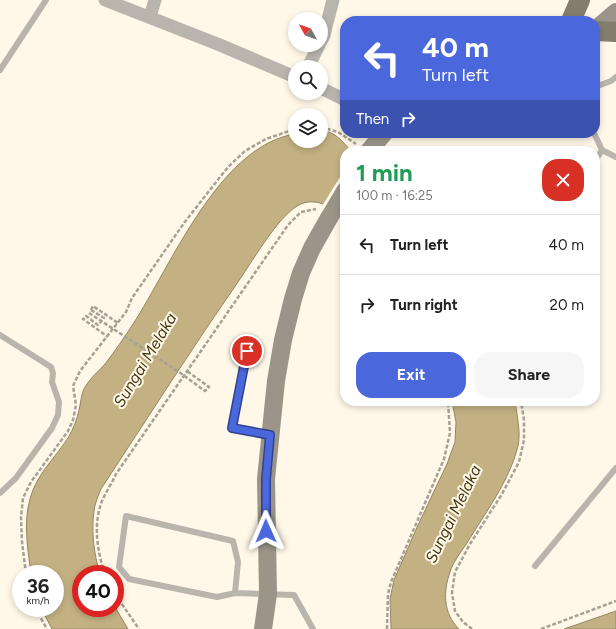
<!DOCTYPE html>
<meta charset="utf-8">
<style>
:root{--surface:#fff;--page:#f6f6f6;--text:#222;--muted:#767676;--line:#e0e0e0;--accent:#4a67db}
body{margin:0;font-family:Figtree,sans-serif;background:var(--page);color:var(--text);height:100vh;display:flex;flex-direction:column;font-size:15px;white-space:nowrap}
*{box-sizing:border-box;margin:0}
p{font-size:13px;color:var(--muted)}
.icon{flex:none;width:22px;height:22px;fill:none;stroke:currentColor;stroke-width:2;stroke-linecap:round;stroke-linejoin:round}
.map{position:relative;flex:1;overflow:hidden}
.side{position:absolute;left:340px;top:146px;width:260px;height:260px;display:flex;flex-direction:column;background:var(--surface);border-radius:16px;box-shadow:0 2px 6px #0003}
.side>*{flex:none}
.banner{position:absolute;left:340px;top:16px;width:260px;height:122px;border-radius:16px;box-shadow:0 2px 6px #0003;background:#4a67db;color:#fff;overflow:hidden}
.needle{width:26px;rotate:310deg}
.buttons{position:absolute;left:288px;top:12px;display:grid;gap:8px}
.buttons a{display:grid;place-items:center;width:40px;height:40px;border-radius:50%;background:var(--surface);box-shadow:0 2px 6px #0003;font-size:20px}
.speed{position:absolute;left:12px;top:565px;display:flex;gap:8px;font-size:20px;font-weight:700;text-align:center}
.speed>*{display:grid;place-content:center;width:52px;height:52px;border-radius:50%;background:var(--surface);box-shadow:0 2px 6px #0003;line-height:1}
.speed small{font-size:10px;font-weight:400}
.speed .limit{border:6px solid #d22;background:#fff;color:#111}
.pin{position:absolute;display:grid;place-items:center;width:34px;height:34px;color:#fff;margin:-17px;border:2px solid #fff;border-radius:50%;box-shadow:0 1px 4px #0007}
.me{position:absolute;width:44px;margin:-22px;rotate:359deg;stroke-linejoin:round;filter:drop-shadow(0 0 3px #0008)}
.turn{display:flex;align-items:center;gap:14px;height:84px;padding:0 16px;font-size:18px}
.turn .icon{width:52px;height:52px;stroke-width:2.5}
.turn b{display:block;font-size:28px;line-height:34px}
.then{display:flex;align-items:center;height:38px;padding:0 16px;background:#0003;gap:8px;font-size:15px}
.round{display:grid;place-items:center;flex:none;width:42px;height:42px;border-radius:16px;background:var(--page)}
.overview{display:flex;align-items:center;justify-content:space-between;height:68px;padding:0 16px}
h1{font-size:24px;font-weight:700;line-height:30px;color:#1e9e55}
.action{display:flex;gap:8px;margin-top:auto;padding:8px 16px}
.action a{flex:1;height:46px;border-radius:16px;background:var(--accent);color:#fff;font-size:16px;font-weight:700;line-height:46px;text-align:center}
.action a+a{background:var(--page);color:var(--text)}
ul{padding:0;list-style:none}
li{display:flex;align-items:center;gap:12px;height:60px;padding:0 16px;border-top:1px solid var(--line)}
li div{flex:1}
li b{display:block;font-size:15px}
li em{font-style:normal}
.map>svg:first-child{display:block}
.water{fill:#c3b183;stroke:#948664}
.pier{fill:#fff8e8}
.lines{fill:none;stroke-linecap:round;stroke-linejoin:round}
.path{stroke:#a6a195;stroke-width:2.5;stroke-dasharray:4 2;stroke-linecap:butt}
.lane{stroke:#b9b5ad;stroke-width:6}
.street{stroke:#b9b5ad;stroke-width:13}
.secondary{stroke:#9a9588;stroke-width:18}
.primary{stroke:#837d6e;stroke-width:20}
.secondary-bridge{stroke:#9a9588;stroke-width:18}
.route-casing{stroke:#30438e;stroke-width:10}
.route{stroke:#4a67db;stroke-width:7}
.labels{text-anchor:middle;dominant-baseline:central;stroke-width:4;stroke-linejoin:round;paint-order:stroke}
.water-label{font-size:16px;font-style:italic;fill:#453812;stroke:#fff8e8}
</style>
<div class="map">
<svg width="616" height="629" viewBox="0 0 616 629">
<rect width="100%" height="100%" fill="#fff8e8"/>
<path class="water" d="M321 131C334 130 343 142 351 151H345V218C333 208 317 197 301 204 281 212 253 260 240 279 192 348 147 419 101 489 98 496 95 503 94 511 91 532 94 554 100 574H81V608H115V607L128 629H52L41 608H55V574H31C28 550 23 523 30 499 36 475 55 458 68 438 73 429 77 420 79 410 81 402 81 394 85 387 90 378 99 371 105 364 115 351 124 338 133 324 171 266 219 146 295 134V141H321Z
M452 401H515C517 416 521 432 518 446 509 482 485 513 467 543 461 552 453 562 450 572 443 592 443 613 459 629H391L390 599 394 580 418 525 447 464 455 442 456 422Z
M616 611V629H564Z"/>
<path class="pier" d="M345 169V215L343 218 331 210 322 206Z"/>
<g class="lines">
<path class="path" d="M321 127 338 132 356 144
M91 310 104 318 98 325 86 316 83 319 108 337
M91 310 93 306 118 323
M89 313 179 372 205 391 209 387 187 371
M26 574 22 542 21 517 23 498 31 482 68 431 73 420 76 405 73 386 80 371 126 312 132 298 184 223 228 167 245 151 266 139 295 129
M105 574C97 551 93 524 102 501 106 492 112 483 116 474L288 225 301 212 316 209
M115 594 139 629
M35 608 47 629
M387 629 388 594 391 582 444 459 450 433 448 401
M472 629 463 622 455 611 452 593 455 572 470 544 502 494 519 462 524 440V420L521 401
M541 629 616 601"/>
<path class="lane" d="M0 70 46 0
M595 87 611 81 616 77
M594 133 602 150 595 161
M602 150 616 157
M0 335 51 367 53 373 52 382 59 402 58 415 52 428 16 478 0 493
M247 351 232 428 270 435
M535 566 616 468
M235 593 238 562 233 541 126 516 119 567 129 579 217 597 235 593 294 595 313 629"/>
<path class="street" d="M105 0 220 45 295 77
M150 17 155 0
M321 41 324 35 333 0
M308 67 319 45
M321 88 345 100"/>
<path class="secondary" d="M595 30 616 12
M369 151 384 133
M263 629 268 594 266 479 276 381 283 340 293 299 301 273 312 248 329 218"/>
<path class="primary" d="M571 21 580 0
M595 31 616 32"/>
<path class="secondary-bridge" d="M329 218 345 191"/>
</g>
<g class="lines">
<defs>
<path id="route" d="M247 351 232 428 270 435 266 479V531"/>
</defs>
<use href="#route" class="route-casing"/>
<use href="#route" class="route"/>
</g>
<g class="labels">
<g class="water-label">
<text transform="translate(145 360) rotate(-59)">Sungai Melaka</text>
<text transform="translate(453 514) rotate(-64)">Sungai Melaka</text>
</g>
</g>
</svg>
<div class="buttons">
<a><svg class="needle" viewBox="-14 -14 28 28"><path d="M0-13l5 13h-10z" fill="#e53935"/><path d="M0 13l5-13h-10z" fill="#767676"/></svg></a>
<a><svg class="icon" aria-label="search" viewBox="0 0 24 24"><circle cx="10" cy="10" r="6"/><path d="M15 15l6 6"/></svg></a>
<a><svg class="icon" aria-label="layers" viewBox="0 0 24 24"><path d="M12 4l9 5-9 5-9-5zM3 14l9 5 9-5"/></svg></a>
</div>
<div class="speed"><div>36<small>km/h</small></div><div class="limit">40</div></div>
<div class="pin" style="left:247px;top:351px;background:#d93025"><svg class="icon" aria-label="arrive" viewBox="0 0 24 24"><path d="M6 21V4h12l-3 4 3 4H6"/></svg></div>
<svg class="me" style="left:266px;top:531px" viewBox="-20 -20 40 40"><path d="M0-17L14 15 0 8-14 15z" fill="#4a67db" stroke="#fff" stroke-width="4"/></svg>
<div class="banner">
<div class="turn"><svg class="icon" aria-label="left" viewBox="0 0 24 24"><path d="M17 20v-9H6M10 6l-5 5 5 5"/></svg><div><b>40 m</b>Turn left</div></div>
<div class="then">Then<svg class="icon" aria-label="right" viewBox="0 0 24 24"><path d="M7 20v-9h11M14 6l5 5-5 5"/></svg></div>
</div>
<section class="side">
<div class="overview"><div><h1>1 min</h1><p>100 m · 16:25</p></div><a class="round" style="background:#d93025;color:#fff"><svg class="icon" aria-label="close" viewBox="0 0 24 24"><path d="M6 6l12 12M18 6L6 18"/></svg></a></div>
<ul>
<li><svg class="icon" aria-label="left" viewBox="0 0 24 24"><path d="M17 20v-9H6M10 6l-5 5 5 5"/></svg><div><b>Turn left</b></div><em>40 m</em></li>
<li><svg class="icon" aria-label="right" viewBox="0 0 24 24"><path d="M7 20v-9h11M14 6l5 5-5 5"/></svg><div><b>Turn right</b></div><em>20 m</em></li>
</ul>
<div class="action"><a>Exit</a><a>Share</a></div>
</section>
</div>
